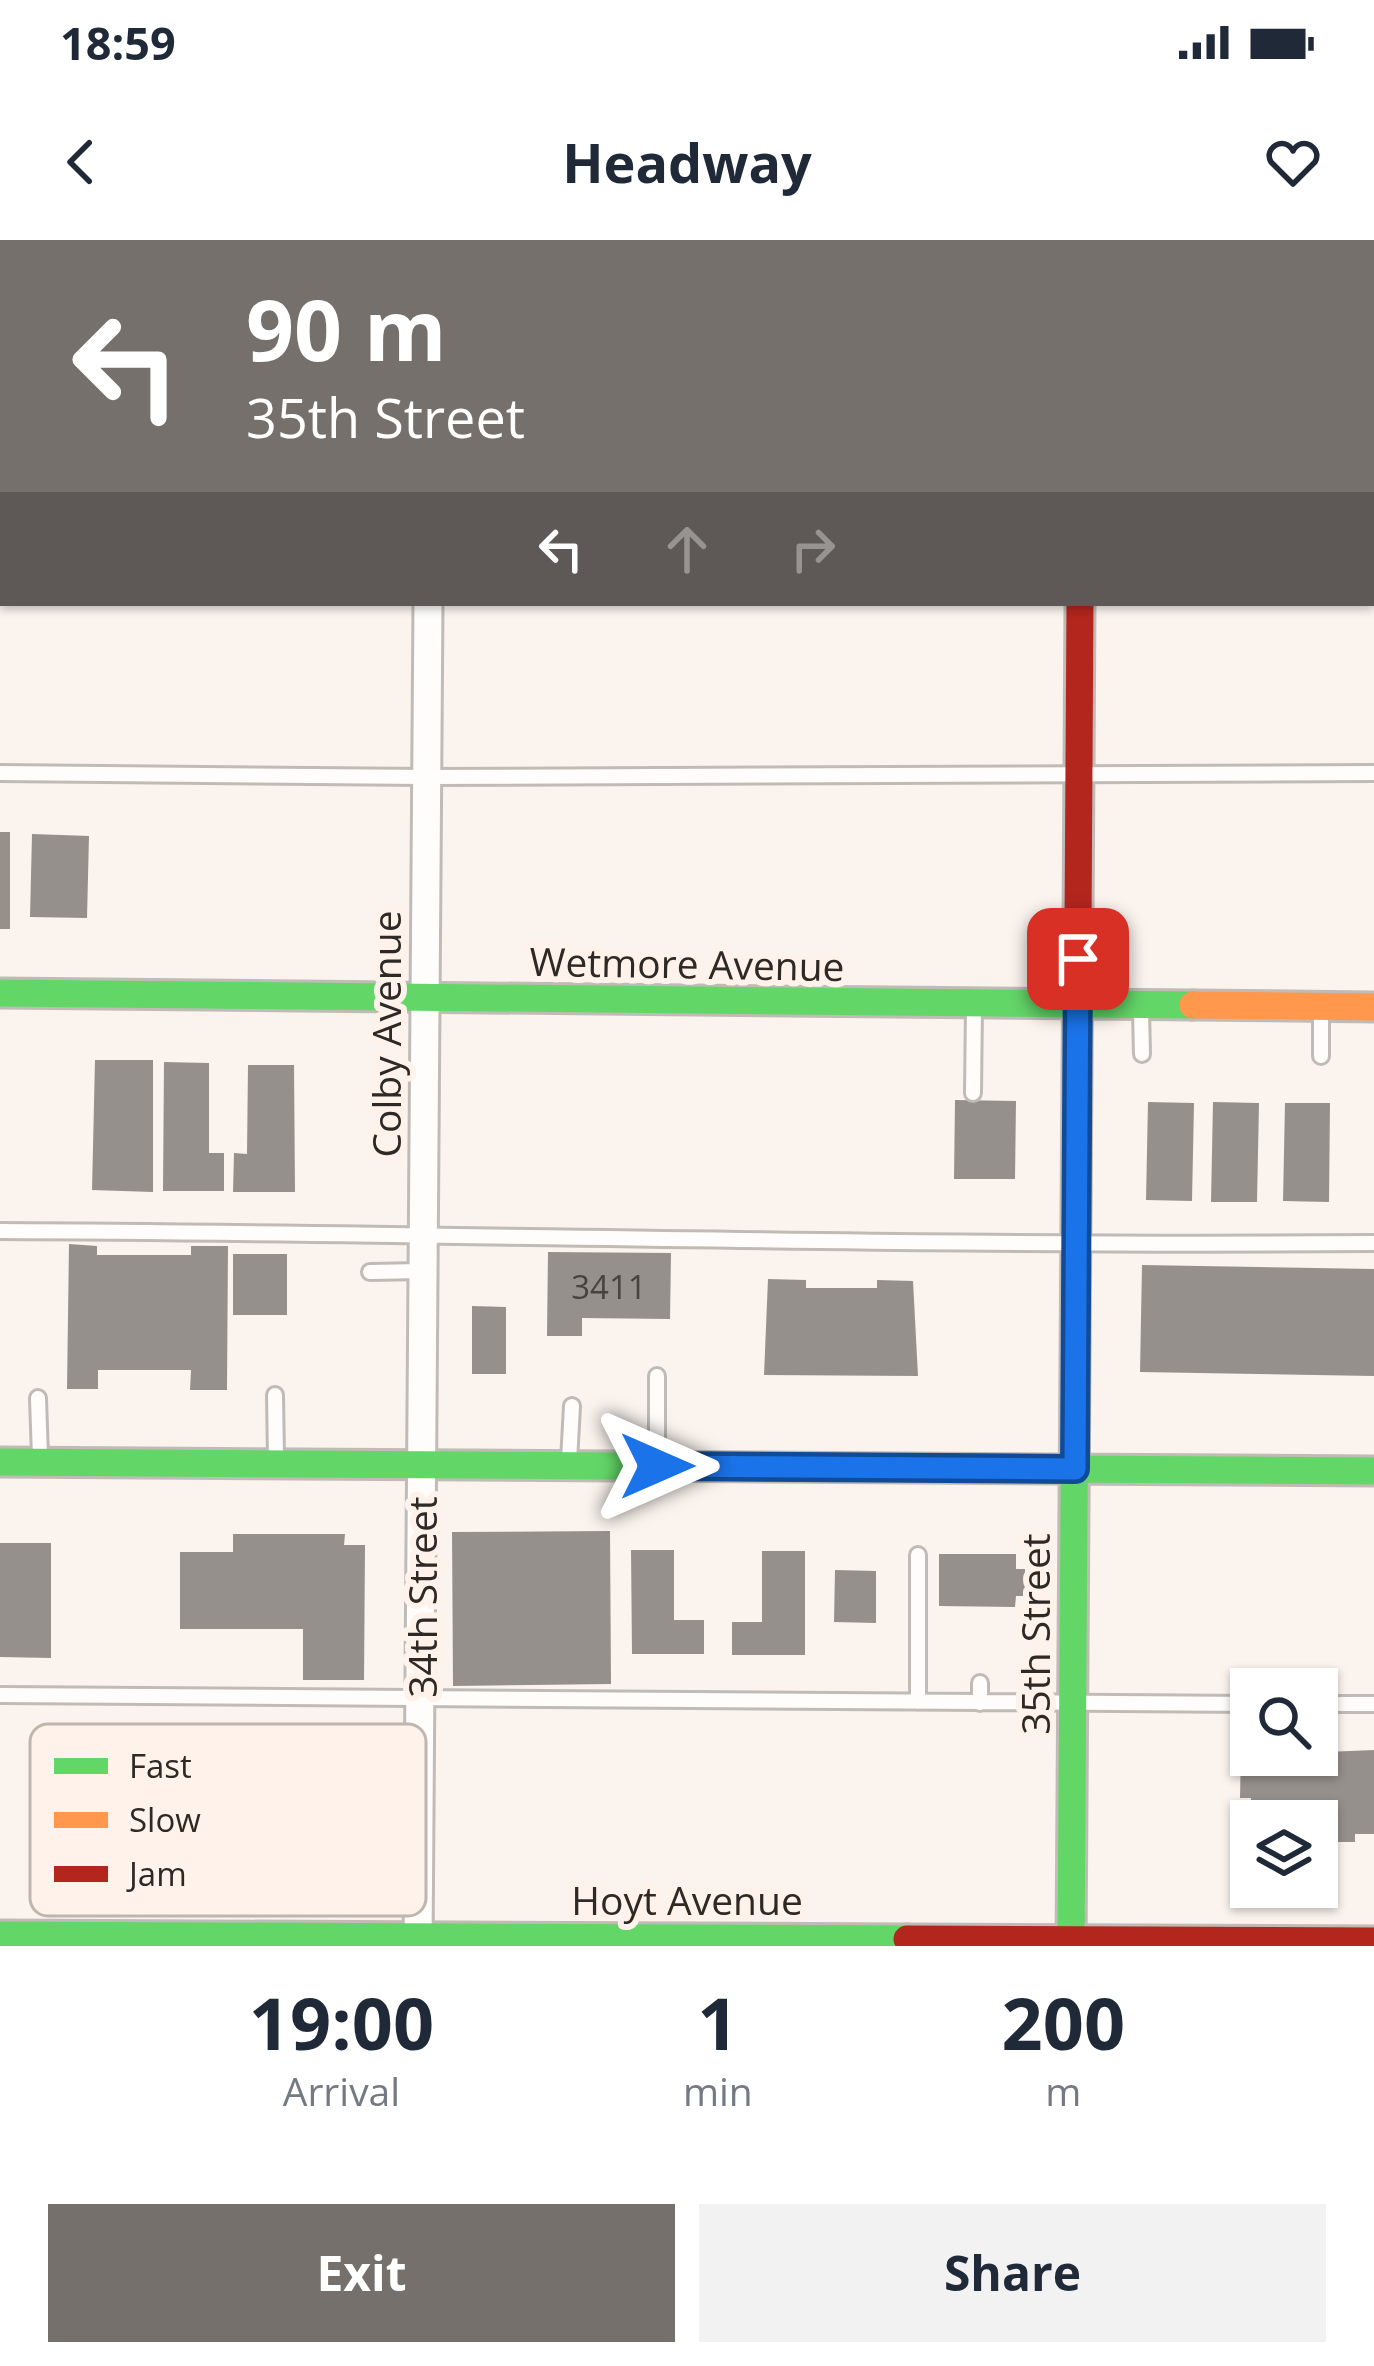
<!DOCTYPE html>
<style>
:root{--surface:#fff;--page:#f2f2f3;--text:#1f2937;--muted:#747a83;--accent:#76706c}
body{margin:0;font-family:"Open Sans",sans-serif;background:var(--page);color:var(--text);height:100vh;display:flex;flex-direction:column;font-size:45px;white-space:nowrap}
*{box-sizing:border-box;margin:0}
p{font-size:39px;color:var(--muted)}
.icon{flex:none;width:66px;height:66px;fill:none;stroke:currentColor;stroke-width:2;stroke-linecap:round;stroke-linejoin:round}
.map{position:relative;height:1706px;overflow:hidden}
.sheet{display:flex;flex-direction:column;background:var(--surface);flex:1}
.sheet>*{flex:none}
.top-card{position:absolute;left:0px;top:0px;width:1374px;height:366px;box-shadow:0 3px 9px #0004;background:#76706c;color:#fff;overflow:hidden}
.controls{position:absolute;left:1230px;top:1428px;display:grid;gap:24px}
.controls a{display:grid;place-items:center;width:108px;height:108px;border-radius:0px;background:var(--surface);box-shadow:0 3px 9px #0004;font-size:60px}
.pin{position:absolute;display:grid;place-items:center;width:102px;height:102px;color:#fff;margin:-51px;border-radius:24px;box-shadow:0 6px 18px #0006}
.me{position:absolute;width:132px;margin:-66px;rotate:90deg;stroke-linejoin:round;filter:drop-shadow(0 0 9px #0008)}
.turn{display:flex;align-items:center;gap:42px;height:252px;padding:0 48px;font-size:54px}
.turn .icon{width:156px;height:156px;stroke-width:2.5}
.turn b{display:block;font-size:84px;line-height:102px}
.lanes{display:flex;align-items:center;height:114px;padding:0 48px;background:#0003;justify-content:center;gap:60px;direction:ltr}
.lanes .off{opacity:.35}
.eta{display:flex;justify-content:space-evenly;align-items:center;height:204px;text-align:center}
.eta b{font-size:72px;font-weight:700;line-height:84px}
.cta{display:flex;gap:24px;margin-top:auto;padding:24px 48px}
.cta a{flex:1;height:138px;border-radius:0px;background:var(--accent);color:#fff;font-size:48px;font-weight:700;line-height:138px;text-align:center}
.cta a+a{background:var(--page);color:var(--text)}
.status{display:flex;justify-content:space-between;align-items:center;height:84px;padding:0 60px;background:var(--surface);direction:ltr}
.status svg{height:33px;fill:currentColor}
header{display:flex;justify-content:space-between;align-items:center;height:156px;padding:0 48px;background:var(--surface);font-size:54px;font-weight:700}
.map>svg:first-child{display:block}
.building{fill:#96908c}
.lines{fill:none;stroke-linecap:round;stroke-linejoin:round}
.lane-casing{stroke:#c1bbb7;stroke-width:20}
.street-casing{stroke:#c1bbb7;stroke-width:33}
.fast-casing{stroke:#c1bbb7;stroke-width:33}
.slow-casing{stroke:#c1bbb7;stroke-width:33}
.jam-casing{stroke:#c1bbb7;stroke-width:33}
.lane{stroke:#fefdfc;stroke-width:14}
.street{stroke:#fefdfc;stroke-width:27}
.fast{stroke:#63d668;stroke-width:27}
.slow{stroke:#ff974d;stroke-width:27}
.jam{stroke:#b3261e;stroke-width:27}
.route-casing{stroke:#114b97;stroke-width:30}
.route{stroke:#1a73e8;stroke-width:21}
.labels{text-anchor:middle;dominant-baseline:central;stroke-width:12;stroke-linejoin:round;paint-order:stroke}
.number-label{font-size:33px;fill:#494340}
.street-label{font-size:39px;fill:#2f2926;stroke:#fef2ea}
.key{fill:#fef2ea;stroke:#c0b6af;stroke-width:3}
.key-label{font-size:33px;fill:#2f2926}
</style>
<div class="status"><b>18:59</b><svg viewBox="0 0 49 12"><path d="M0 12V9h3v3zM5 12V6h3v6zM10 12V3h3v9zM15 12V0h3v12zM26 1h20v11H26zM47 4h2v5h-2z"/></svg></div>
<header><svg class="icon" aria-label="back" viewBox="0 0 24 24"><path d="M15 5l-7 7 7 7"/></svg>Headway<svg class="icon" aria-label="heart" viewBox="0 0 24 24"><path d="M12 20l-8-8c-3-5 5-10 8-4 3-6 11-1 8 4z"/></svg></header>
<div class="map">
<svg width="1374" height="1706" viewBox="0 0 1374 1706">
<rect width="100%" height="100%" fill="#faf3ee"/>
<path class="building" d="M0 592H10V689H0Z
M32 594 89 596 87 678 30 677Z
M95 820H153V952L92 950Z
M164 822 209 823V913H224V951H163Z
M248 825H294L295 952H233L234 913 247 914Z
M955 860 1016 861 1015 939H954Z
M1148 862 1194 863 1192 961 1146 960Z
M1213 862 1259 863 1257 962H1211Z
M1285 863H1330L1329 962 1283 961Z
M69 1004 97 1006V1015H191V1006H228L227 1150H190L191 1130H98V1149H67Z
M548 1012 671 1013 670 1079 582 1078V1096H547Z
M233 1014H287V1075H233Z
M1142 1025 1374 1029V1136L1140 1132Z
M768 1039 806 1040V1048H877V1040L913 1041 918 1136 764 1135Z
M472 1066 506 1067V1134H472Z
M610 1291 611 1444 453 1446 452 1292Z
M233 1294H345L344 1305H365L364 1440H303V1389H180V1312H233Z
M0 1303H51V1418L0 1417Z
M631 1310H674V1380H704V1414H632Z
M762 1311H805V1415H732V1382H762Z
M939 1314H1016V1329H1025V1356H1016L1015 1367 939 1366Z
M835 1330 876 1331V1383L834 1382Z
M1241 1508H1251V1515L1374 1510V1594H1355V1602H1328L1327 1639H1317V1581H1250L1251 1558H1240Z"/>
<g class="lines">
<defs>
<path id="lane" d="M0 55 3 56
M1371 62H1374
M0 533 426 537 1374 533
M1141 771 1142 814
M1321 772V816
M973 853 974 768
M0 991C458 993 916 1007 1374 1003
M370 1032 422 1031
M275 1155 276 1219
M38 1158 40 1217
M657 1220V1136
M569 1221 572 1166
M980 1443V1463
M0 1455 1251 1464
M918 1462V1315
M1317 1464H1374"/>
<path id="street" d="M430 3V0
M0 291H3
M1371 296H1374
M418 1706 428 363"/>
<path id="fast" d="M0 753 1193 765
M0 1222 1374 1231
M0 1695 907 1699
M1071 1706 1078 684"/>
<path id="slow" d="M1081 0V3
M1193 765 1374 767"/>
<path id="jam" d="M1078 684 1080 363
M907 1699 1374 1701"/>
</defs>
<use href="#lane" class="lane-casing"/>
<use href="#street" class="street-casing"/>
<use href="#fast" class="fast-casing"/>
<use href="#slow" class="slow-casing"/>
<use href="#jam" class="jam-casing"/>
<use href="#lane" class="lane"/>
<use href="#street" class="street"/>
<use href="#fast" class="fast"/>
<use href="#slow" class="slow"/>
<use href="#jam" class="jam"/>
</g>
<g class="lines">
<defs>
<path id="route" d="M657 1226 1075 1229 1078 719"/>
</defs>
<use href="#route" class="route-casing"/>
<use href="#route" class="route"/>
</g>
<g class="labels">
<g class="number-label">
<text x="609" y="1046">3411</text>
</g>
<g class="street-label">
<text transform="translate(687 723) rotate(1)">Wetmore Avenue</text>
<text transform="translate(385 794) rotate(-90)">Colby Avenue</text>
<text transform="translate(421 1357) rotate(-90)">34th Street</text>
<text transform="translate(1034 1394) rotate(-90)">35th Street</text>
<text x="687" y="1659">Hoyt Avenue</text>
</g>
</g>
<rect x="30" y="1484" width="396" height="192" rx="18" class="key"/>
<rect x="54" y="1518" width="54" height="16" fill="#63d668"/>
<rect x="54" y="1572" width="54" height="16" fill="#ff974d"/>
<rect x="54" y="1626" width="54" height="16" fill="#b3261e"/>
<g class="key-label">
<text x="129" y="1538">Fast</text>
<text x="129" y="1592">Slow</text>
<text x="129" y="1646">Jam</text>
</g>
</svg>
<div class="controls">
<a><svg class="icon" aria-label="search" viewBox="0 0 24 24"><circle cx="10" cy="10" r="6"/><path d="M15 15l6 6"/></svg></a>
<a><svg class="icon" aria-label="layers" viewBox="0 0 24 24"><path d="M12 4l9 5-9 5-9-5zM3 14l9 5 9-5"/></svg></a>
</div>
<div class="pin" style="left:1078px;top:719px;background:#d93025"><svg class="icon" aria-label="arrive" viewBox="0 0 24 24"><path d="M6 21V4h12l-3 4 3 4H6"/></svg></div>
<svg class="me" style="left:657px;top:1226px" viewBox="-20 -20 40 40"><path d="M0-17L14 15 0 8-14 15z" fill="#1a73e8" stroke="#fff" stroke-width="4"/></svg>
<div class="top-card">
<div class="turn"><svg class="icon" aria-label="left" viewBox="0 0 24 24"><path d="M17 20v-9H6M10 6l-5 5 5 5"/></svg><div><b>90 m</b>35th Street</div></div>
<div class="lanes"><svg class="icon" aria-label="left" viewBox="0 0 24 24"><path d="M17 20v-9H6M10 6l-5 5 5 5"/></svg><svg class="icon off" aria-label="ahead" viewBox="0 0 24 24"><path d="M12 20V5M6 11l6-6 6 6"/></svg><svg class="icon off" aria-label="right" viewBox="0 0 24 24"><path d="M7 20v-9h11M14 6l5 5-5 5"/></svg></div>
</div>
</div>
<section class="sheet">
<div class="eta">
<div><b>19:00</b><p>Arrival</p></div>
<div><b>1</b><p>min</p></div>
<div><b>200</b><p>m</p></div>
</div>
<div class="cta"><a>Exit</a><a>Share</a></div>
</section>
